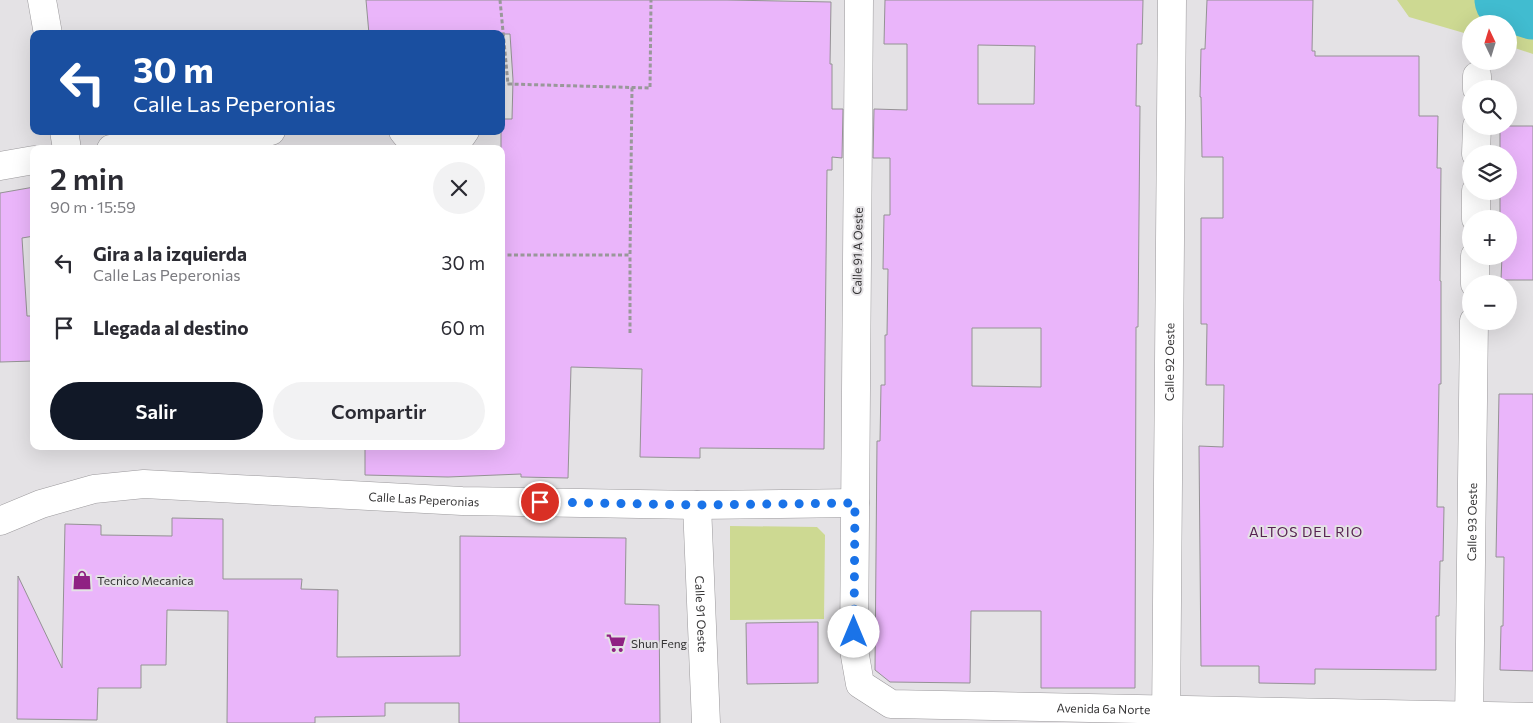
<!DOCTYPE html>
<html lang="es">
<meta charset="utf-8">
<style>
:root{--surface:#fff;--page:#f2f2f3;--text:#2b2b33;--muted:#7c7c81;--accent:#111827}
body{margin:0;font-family:Commissioner,sans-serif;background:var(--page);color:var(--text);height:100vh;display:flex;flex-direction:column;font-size:19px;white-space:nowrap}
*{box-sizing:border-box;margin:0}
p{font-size:16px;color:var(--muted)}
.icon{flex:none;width:28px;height:28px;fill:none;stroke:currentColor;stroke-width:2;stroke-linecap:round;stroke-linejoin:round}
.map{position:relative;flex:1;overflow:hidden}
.side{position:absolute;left:30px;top:145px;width:475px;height:305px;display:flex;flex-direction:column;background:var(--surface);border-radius:10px;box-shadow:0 5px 20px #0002}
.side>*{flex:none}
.top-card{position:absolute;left:30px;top:30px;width:475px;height:105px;border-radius:10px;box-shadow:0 5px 20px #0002;background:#1a4fa0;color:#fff;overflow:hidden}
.needle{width:32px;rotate:356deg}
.buttons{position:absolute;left:1462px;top:15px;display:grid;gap:10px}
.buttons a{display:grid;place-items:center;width:55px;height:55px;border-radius:50%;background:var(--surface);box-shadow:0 5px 20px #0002;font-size:25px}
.pin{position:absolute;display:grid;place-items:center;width:42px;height:42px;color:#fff;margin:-21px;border:2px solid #fff;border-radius:50%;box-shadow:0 1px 5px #0007}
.me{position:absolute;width:55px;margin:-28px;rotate:0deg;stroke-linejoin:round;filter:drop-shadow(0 0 4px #0008)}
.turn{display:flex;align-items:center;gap:18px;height:105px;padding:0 20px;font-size:22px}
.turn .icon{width:65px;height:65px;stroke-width:2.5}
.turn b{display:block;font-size:35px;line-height:42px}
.round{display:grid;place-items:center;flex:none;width:52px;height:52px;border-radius:26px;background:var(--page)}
.headline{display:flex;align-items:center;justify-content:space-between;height:85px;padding:0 20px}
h1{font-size:30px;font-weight:600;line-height:38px}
.primary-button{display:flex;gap:10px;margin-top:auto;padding:10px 20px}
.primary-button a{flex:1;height:58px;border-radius:30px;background:var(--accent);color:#fff;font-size:20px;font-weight:600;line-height:58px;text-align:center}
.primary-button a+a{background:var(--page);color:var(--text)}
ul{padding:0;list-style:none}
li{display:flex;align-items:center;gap:15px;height:65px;padding:0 20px}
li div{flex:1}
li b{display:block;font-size:19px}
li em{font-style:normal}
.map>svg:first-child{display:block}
.green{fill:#cdd992}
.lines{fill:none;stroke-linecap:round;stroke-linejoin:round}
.river{stroke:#41bcd0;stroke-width:61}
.building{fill:#eab5fa;stroke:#949294;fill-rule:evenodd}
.minor-casing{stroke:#9b999c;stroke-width:29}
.path{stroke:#99989a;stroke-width:3;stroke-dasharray:4 2.5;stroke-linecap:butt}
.minor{stroke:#fff;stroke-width:28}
.route{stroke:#1a73e8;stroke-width:9;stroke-dasharray:0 16.2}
.labels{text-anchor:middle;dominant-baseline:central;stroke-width:4;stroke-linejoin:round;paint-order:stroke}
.street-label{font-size:12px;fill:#353435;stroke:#e4e2e5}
.poi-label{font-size:12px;fill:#353435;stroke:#e4e2e5;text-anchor:start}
.neighbourhood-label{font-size:14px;letter-spacing:1px;fill:#572351;stroke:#e4e2e5}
</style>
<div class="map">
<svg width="1533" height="723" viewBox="0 0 1533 723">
<rect width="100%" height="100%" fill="#e4e2e5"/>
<path class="green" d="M1397 0H1533V54L1509 46V24H1471V35L1409 17Z
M730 526 817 527 825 535 824 619 730 620Z"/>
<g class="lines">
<path class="river" d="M1505 0 1533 9"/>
</g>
<path class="building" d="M366 0H727L831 2 830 64H832V109H843L842 158 832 157V170H827L824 449 700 448V458L640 457 642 369 571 367 568 478 521 477V474L448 477 365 475V446H501V119H512L513 80 510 34H369Z
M885 0H1143L1142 44H1137L1136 106H1140L1138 327H1136L1135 688H1041V611H971L970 683 890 682 875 670 877 441H880L881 385H885V335H887L888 269H883L884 215H890V158H873L874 109 907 110V44H884ZM978 45 1035 46 1034 104H978ZM972 328H1041V387L972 386Z
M1207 0H1313L1312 51H1315V56H1419V116H1438L1437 168H1441L1440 281H1441V384H1439L1437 507H1444L1443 561H1440L1439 616H1436V670L1315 669V684L1259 683V666H1201L1199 446 1223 447 1224 385H1206L1207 324H1201V218H1223V157H1202L1201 97H1200L1201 49H1205Z
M1500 126H1533V280H1501L1502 256H1509V219H1500V191H1509V154H1500Z
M34 187V236L22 238 27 316H34V361L0 362V193Z
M1499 394H1533V671L1500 670 1501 626H1503L1504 557H1496Z
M172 518 223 519V579H302L301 589 338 590 337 657 460 656V536L626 538 625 604 659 605 660 723H459V703H385V716L315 717V723H227L228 611 167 610 166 665H141V688H98L97 720 17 719 18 576 62 668 65 524 101 525V535L172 536Z
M818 622V683L747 684 746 623Z"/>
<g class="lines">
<defs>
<g id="minor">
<path d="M42 0 48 34"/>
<path id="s1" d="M859 0 854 650 860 684 891 704 1533 717"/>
<path d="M1477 89V76"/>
<path d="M64 131 67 149"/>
<path d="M403 131C418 152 451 155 465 131"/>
<path d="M111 149 271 131"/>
<path d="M1476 154 1477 126"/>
<path d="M0 166 34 160"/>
<path d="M1476 219V191"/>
<path d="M1475 284V256"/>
<path id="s2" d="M697 505 706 723"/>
<path id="s3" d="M0 521 41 504 94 489 144 484 462 501 697 505 855 503"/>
<path id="s4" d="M1166 723 1172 0"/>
<path id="s5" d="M1469 723 1474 321"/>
</g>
</defs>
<use href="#minor" class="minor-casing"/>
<path class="path" d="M500 0 508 84 650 88 651 0
M501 85 508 84
M501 255H630L632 87
M630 333V255"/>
<use href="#minor" class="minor"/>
</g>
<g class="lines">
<path class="route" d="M540 502 697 505 855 503 854 632"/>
</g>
<defs>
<symbol id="shop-bare" viewBox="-9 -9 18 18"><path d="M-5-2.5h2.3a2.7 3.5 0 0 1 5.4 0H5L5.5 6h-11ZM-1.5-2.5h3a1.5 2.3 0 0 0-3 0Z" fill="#8f2183" stroke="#e4e2e5" stroke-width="2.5" paint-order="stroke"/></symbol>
<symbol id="supermarket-bare" viewBox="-9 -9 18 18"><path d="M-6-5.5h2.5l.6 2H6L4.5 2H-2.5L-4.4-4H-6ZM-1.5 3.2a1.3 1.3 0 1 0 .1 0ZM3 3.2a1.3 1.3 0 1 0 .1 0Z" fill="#8f2183" stroke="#e4e2e5" stroke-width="2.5" paint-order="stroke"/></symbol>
</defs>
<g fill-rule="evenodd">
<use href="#shop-bare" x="68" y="566" width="28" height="28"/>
<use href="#supermarket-bare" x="602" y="629" width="28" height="28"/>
</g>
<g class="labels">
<g class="street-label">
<text transform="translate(857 251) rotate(-89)">Calle 91 A Oeste</text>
<text stroke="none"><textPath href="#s4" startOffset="361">Calle 92 Oeste</textPath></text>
<text stroke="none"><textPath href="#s3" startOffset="430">Calle Las Peperonias</textPath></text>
<text stroke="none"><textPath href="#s5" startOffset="201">Calle 93 Oeste</textPath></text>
<text stroke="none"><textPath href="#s2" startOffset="109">Calle 91 Oeste</textPath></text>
<text stroke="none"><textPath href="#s1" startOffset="934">Avenida 6a Norte</textPath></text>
</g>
<g class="poi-label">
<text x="97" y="580">Tecnico Mecanica</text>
<text x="631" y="643">Shun Feng</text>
</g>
<g class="neighbourhood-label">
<text x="1306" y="531">ALTOS DEL RIO</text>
</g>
</g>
</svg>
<div class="buttons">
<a><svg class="needle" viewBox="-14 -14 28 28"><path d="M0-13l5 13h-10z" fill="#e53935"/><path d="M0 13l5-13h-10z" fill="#7c7c81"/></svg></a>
<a><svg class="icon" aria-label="search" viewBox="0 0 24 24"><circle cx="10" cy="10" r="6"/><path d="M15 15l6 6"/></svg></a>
<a><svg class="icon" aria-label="layers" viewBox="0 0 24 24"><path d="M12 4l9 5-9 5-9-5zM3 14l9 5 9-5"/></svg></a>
<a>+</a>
<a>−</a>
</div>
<div class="pin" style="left:540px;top:502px;background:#d93025"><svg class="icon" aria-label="arrive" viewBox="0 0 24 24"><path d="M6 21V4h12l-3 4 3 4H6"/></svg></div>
<svg class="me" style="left:854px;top:632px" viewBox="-20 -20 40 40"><circle r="19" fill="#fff"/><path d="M0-13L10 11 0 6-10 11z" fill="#1a73e8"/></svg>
<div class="top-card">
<div class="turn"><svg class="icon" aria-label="left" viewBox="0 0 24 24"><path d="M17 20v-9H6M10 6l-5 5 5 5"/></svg><div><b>30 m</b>Calle Las Peperonias</div></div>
</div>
<section class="side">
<div class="headline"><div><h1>2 min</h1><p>90 m · 15:59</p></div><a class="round"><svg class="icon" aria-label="close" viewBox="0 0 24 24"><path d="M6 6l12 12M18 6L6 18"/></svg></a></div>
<ul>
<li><svg class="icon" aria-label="left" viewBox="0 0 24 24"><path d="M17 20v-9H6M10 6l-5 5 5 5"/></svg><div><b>Gira a la izquierda</b><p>Calle Las Peperonias</p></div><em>30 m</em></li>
<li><svg class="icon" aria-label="arrive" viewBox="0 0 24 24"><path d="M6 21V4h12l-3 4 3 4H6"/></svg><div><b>Llegada al destino</b></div><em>60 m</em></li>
</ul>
<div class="primary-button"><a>Salir</a><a>Compartir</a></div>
</section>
</div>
